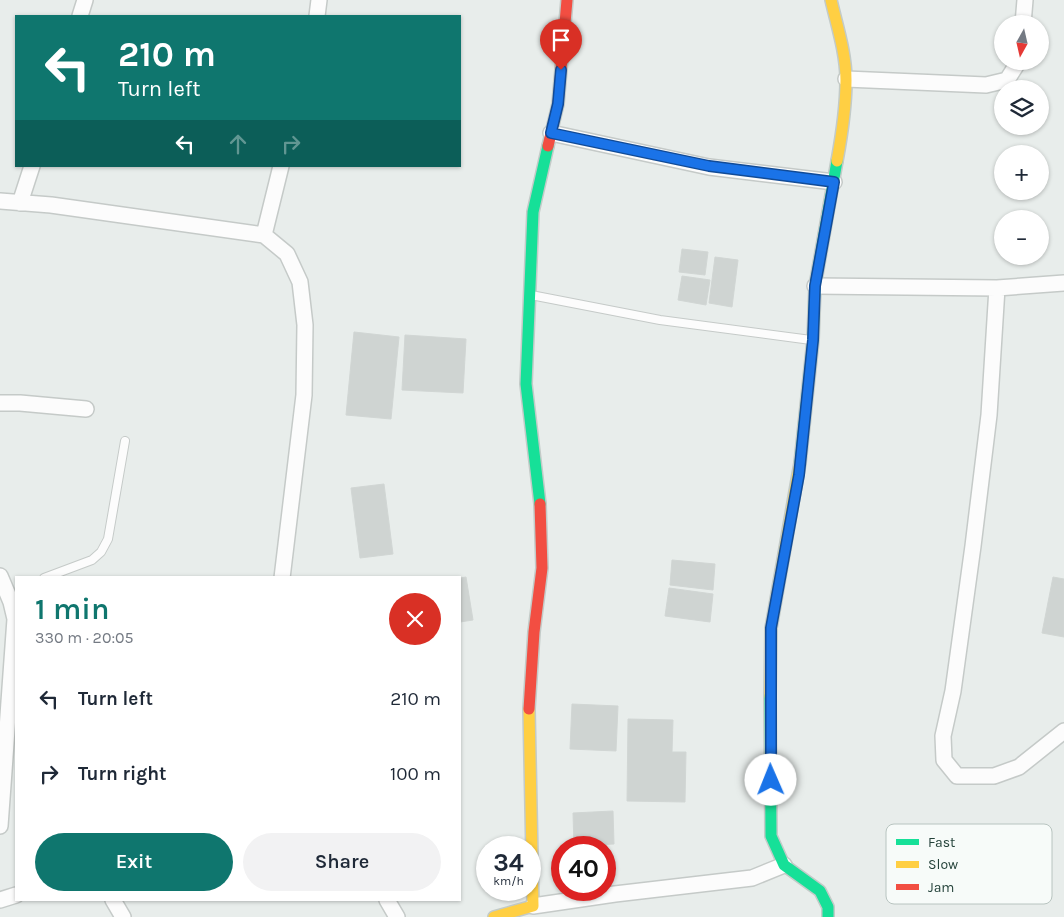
<!DOCTYPE html>
<meta charset="utf-8">
<style>
:root{--surface:#fff;--page:#f2f2f3;--text:#1f2937;--muted:#747a83;--accent:#0f766e}
body{margin:0;font-family:Karla,sans-serif;background:var(--page);color:var(--text);height:100vh;display:flex;flex-direction:column;font-size:19px;white-space:nowrap}
*{box-sizing:border-box;margin:0}
p{font-size:16px;color:var(--muted)}
.icon{flex:none;width:28px;height:28px;fill:none;stroke:currentColor;stroke-width:2;stroke-linecap:round;stroke-linejoin:round}
.map{position:relative;flex:1;overflow:hidden}
.side{position:absolute;left:15px;top:576px;width:446px;height:325px;display:flex;flex-direction:column;background:var(--surface);border-radius:0px;box-shadow:0 1px 4px #0004}
.side>*{flex:none}
.guide{position:absolute;left:15px;top:15px;width:446px;height:152px;border-radius:0px;box-shadow:0 1px 4px #0004;background:#0f766e;color:#fff;overflow:hidden}
.needle{width:32px;rotate:188deg}
.fabs{position:absolute;left:994px;top:15px;display:grid;gap:10px}
.fabs a{display:grid;place-items:center;width:55px;height:55px;border-radius:50%;background:var(--surface);box-shadow:0 1px 4px #0004;font-size:25px}
.speed{position:absolute;left:476px;top:836px;display:flex;gap:10px;font-size:25px;font-weight:700;text-align:center}
.speed>*{display:grid;place-content:center;width:65px;height:65px;border-radius:50%;background:var(--surface);box-shadow:0 1px 4px #0004;line-height:1}
.speed small{font-size:12px;font-weight:400}
.speed .limit{border:8px solid #d22;background:#fff;color:#111}
.pin{position:absolute;display:grid;place-items:center;width:42px;height:42px;color:#fff;margin:-51px -21px;border-radius:50% 50% 50% 0;rotate:-45deg;box-shadow:0 0 5px #0007}
.pin .icon{rotate:45deg}
.me{position:absolute;width:55px;margin:-28px;rotate:359deg;stroke-linejoin:round;filter:drop-shadow(0 0 4px #0008)}
.turn{display:flex;align-items:center;gap:18px;height:105px;padding:0 20px;font-size:22px}
.turn .icon{width:65px;height:65px;stroke-width:2.5}
.turn b{display:block;font-size:35px;line-height:42px}
.lanes{display:flex;align-items:center;height:48px;padding:0 20px;background:#0003;justify-content:center;gap:25px;direction:ltr}
.lanes .off{opacity:.35}
.round{display:grid;place-items:center;flex:none;width:52px;height:52px;border-radius:26px;background:var(--page)}
.summary{display:flex;align-items:center;justify-content:space-between;height:85px;padding:0 20px}
h1{font-size:30px;font-weight:600;line-height:38px;color:var(--accent)}
.primary-button{display:flex;gap:10px;margin-top:auto;padding:10px 20px}
.primary-button a{flex:1;height:58px;border-radius:30px;background:var(--accent);color:#fff;font-size:20px;font-weight:600;line-height:58px;text-align:center}
.primary-button a+a{background:var(--page);color:var(--text)}
ul{padding:0;list-style:none}
li{display:flex;align-items:center;gap:15px;height:75px;padding:0 20px}
li div{flex:1}
li b{display:block;font-size:19px}
li em{font-style:normal}
.map>svg:first-child{display:block}
.building{fill:#cfd4d2;stroke:#d1d6d4}
.lines{fill:none;stroke-linecap:round;stroke-linejoin:round}
.lane-casing{stroke:#c5cac8;stroke-width:10}
.street-casing{stroke:#c5cac8;stroke-width:18}
.fast-casing{stroke:#c3cbc8;stroke-width:14}
.slow-casing{stroke:#c3cbc8;stroke-width:14}
.jam-casing{stroke:#c3cbc8;stroke-width:14}
.lane{stroke:#fcfcfc;stroke-width:8}
.street{stroke:#fcfcfc;stroke-width:15}
.fast{stroke:#16e098;stroke-width:11}
.slow{stroke:#ffcf43;stroke-width:11}
.jam{stroke:#f24e42;stroke-width:11}
.route-casing{stroke:#114b97;stroke-width:12}
.route{stroke:#1a73e8;stroke-width:9}
.key{fill:#f7fbf9;stroke:#b8c4c0;stroke-width:1}
.key-label{font-size:14px;fill:#24423a}
</style>
<div class="map">
<svg width="1064" height="917" viewBox="0 0 1064 917">
<rect width="100%" height="100%" fill="#e8edeb"/>
<path class="building" d="M682 249 708 252 705 275 679 272Z
M715 257 738 260 732 307 709 303Z
M682 276 710 280 706 305 678 300Z
M354 332 399 337 391 419 346 415Z
M405 335 466 339 463 393 402 390Z
M384 484 393 554 360 558 351 488Z
M672 560 715 564 713 590 670 585Z
M466 577 473 620 460 622V578Z
M1053 577 1064 579V637L1042 633Z
M669 588 713 594 710 622 665 616Z
M572 704 618 706 616 751 570 749Z
M628 719 673 720 672 752H686L685 802 627 801Z
M613 811 614 844 574 846 573 813Z"/>
<g class="lines">
<defs>
<path id="lane" d="M531 295 660 320 811 340
M44 578 92 560 101 552 108 539 125 441"/>
<path id="street" d="M80 16 85 0
M317 16 319 0
M1023 24 1025 0
M846 79 986 85 1007 80 1019 61
M551 133 709 167 834 182
M0 201 51 205 264 235 287 254 300 282 305 325 304 395 282 578
M20 203 32 166
M264 235 281 166
M815 286 997 288 1064 283
M997 288 989 415 973 546 953 691 943 736 944 760 957 776H994L1019 767 1064 731
M0 403H20L86 409
M0 576 11 602 15 619 0 826
M0 900 16 895
M113 900 123 917
M387 900 397 917
M533 906 615 894 752 878 784 865"/>
<path id="fast" d="M800 463 813 340 815 286 837 161
M540 504 526 384 533 212 548 146
M770 696 771 836 784 865 820 891 828 907V917"/>
<path id="slow" d="M831 0C837 26 846 53 846 80 846 107 842 134 837 161
M770 696 771 628 800 463
M494 917 533 906 529 709"/>
<path id="jam" d="M548 146 558 104 567 0
M529 709 534 632 542 568 540 504"/>
</defs>
<use href="#lane" class="lane-casing"/>
<use href="#street" class="street-casing"/>
<use href="#fast" class="fast-casing"/>
<use href="#slow" class="slow-casing"/>
<use href="#jam" class="jam-casing"/>
<use href="#lane" class="lane"/>
<use href="#street" class="street"/>
<use href="#fast" class="fast"/>
<use href="#slow" class="slow"/>
<use href="#jam" class="jam"/>
</g>
<g class="lines">
<defs>
<path id="route" d="M561 70 558 104 551 133 709 166 834 182 815 286 813 340 799 475 771 628V780"/>
</defs>
<use href="#route" class="route-casing"/>
<use href="#route" class="route"/>
</g>
<rect x="886" y="824" width="166" height="80" rx="8" class="key"/>
<rect x="896" y="839" width="23" height="6" fill="#16e098"/>
<rect x="896" y="861" width="23" height="7" fill="#ffcf43"/>
<rect x="896" y="884" width="23" height="6" fill="#f24e42"/>
<g class="key-label">
<text x="928" y="847">Fast</text>
<text x="928" y="869">Slow</text>
<text x="928" y="892">Jam</text>
</g>
</svg>
<div class="fabs">
<a><svg class="needle" viewBox="-14 -14 28 28"><path d="M0-13l5 13h-10z" fill="#e53935"/><path d="M0 13l5-13h-10z" fill="#747a83"/></svg></a>
<a><svg class="icon" aria-label="layers" viewBox="0 0 24 24"><path d="M12 4l9 5-9 5-9-5zM3 14l9 5 9-5"/></svg></a>
<a>+</a>
<a>−</a>
</div>
<div class="speed"><div>34<small>km/h</small></div><div class="limit">40</div></div>
<div class="pin" style="left:561px;top:70px;background:#d93025"><svg class="icon" aria-label="arrive" viewBox="0 0 24 24"><path d="M6 21V4h12l-3 4 3 4H6"/></svg></div>
<svg class="me" style="left:771px;top:780px" viewBox="-20 -20 40 40"><circle r="19" fill="#fff"/><path d="M0-13L10 11 0 6-10 11z" fill="#1a73e8"/></svg>
<div class="guide">
<div class="turn"><svg class="icon" aria-label="left" viewBox="0 0 24 24"><path d="M17 20v-9H6M10 6l-5 5 5 5"/></svg><div><b>210 m</b>Turn left</div></div>
<div class="lanes"><svg class="icon" aria-label="left" viewBox="0 0 24 24"><path d="M17 20v-9H6M10 6l-5 5 5 5"/></svg><svg class="icon off" aria-label="ahead" viewBox="0 0 24 24"><path d="M12 20V5M6 11l6-6 6 6"/></svg><svg class="icon off" aria-label="right" viewBox="0 0 24 24"><path d="M7 20v-9h11M14 6l5 5-5 5"/></svg></div>
</div>
<section class="side">
<div class="summary"><div><h1>1 min</h1><p>330 m · 20:05</p></div><a class="round" style="background:#d93025;color:#fff"><svg class="icon" aria-label="close" viewBox="0 0 24 24"><path d="M6 6l12 12M18 6L6 18"/></svg></a></div>
<ul>
<li><svg class="icon" aria-label="left" viewBox="0 0 24 24"><path d="M17 20v-9H6M10 6l-5 5 5 5"/></svg><div><b>Turn left</b></div><em>210 m</em></li>
<li><svg class="icon" aria-label="right" viewBox="0 0 24 24"><path d="M7 20v-9h11M14 6l5 5-5 5"/></svg><div><b>Turn right</b></div><em>100 m</em></li>
</ul>
<div class="primary-button"><a>Exit</a><a>Share</a></div>
</section>
</div>
